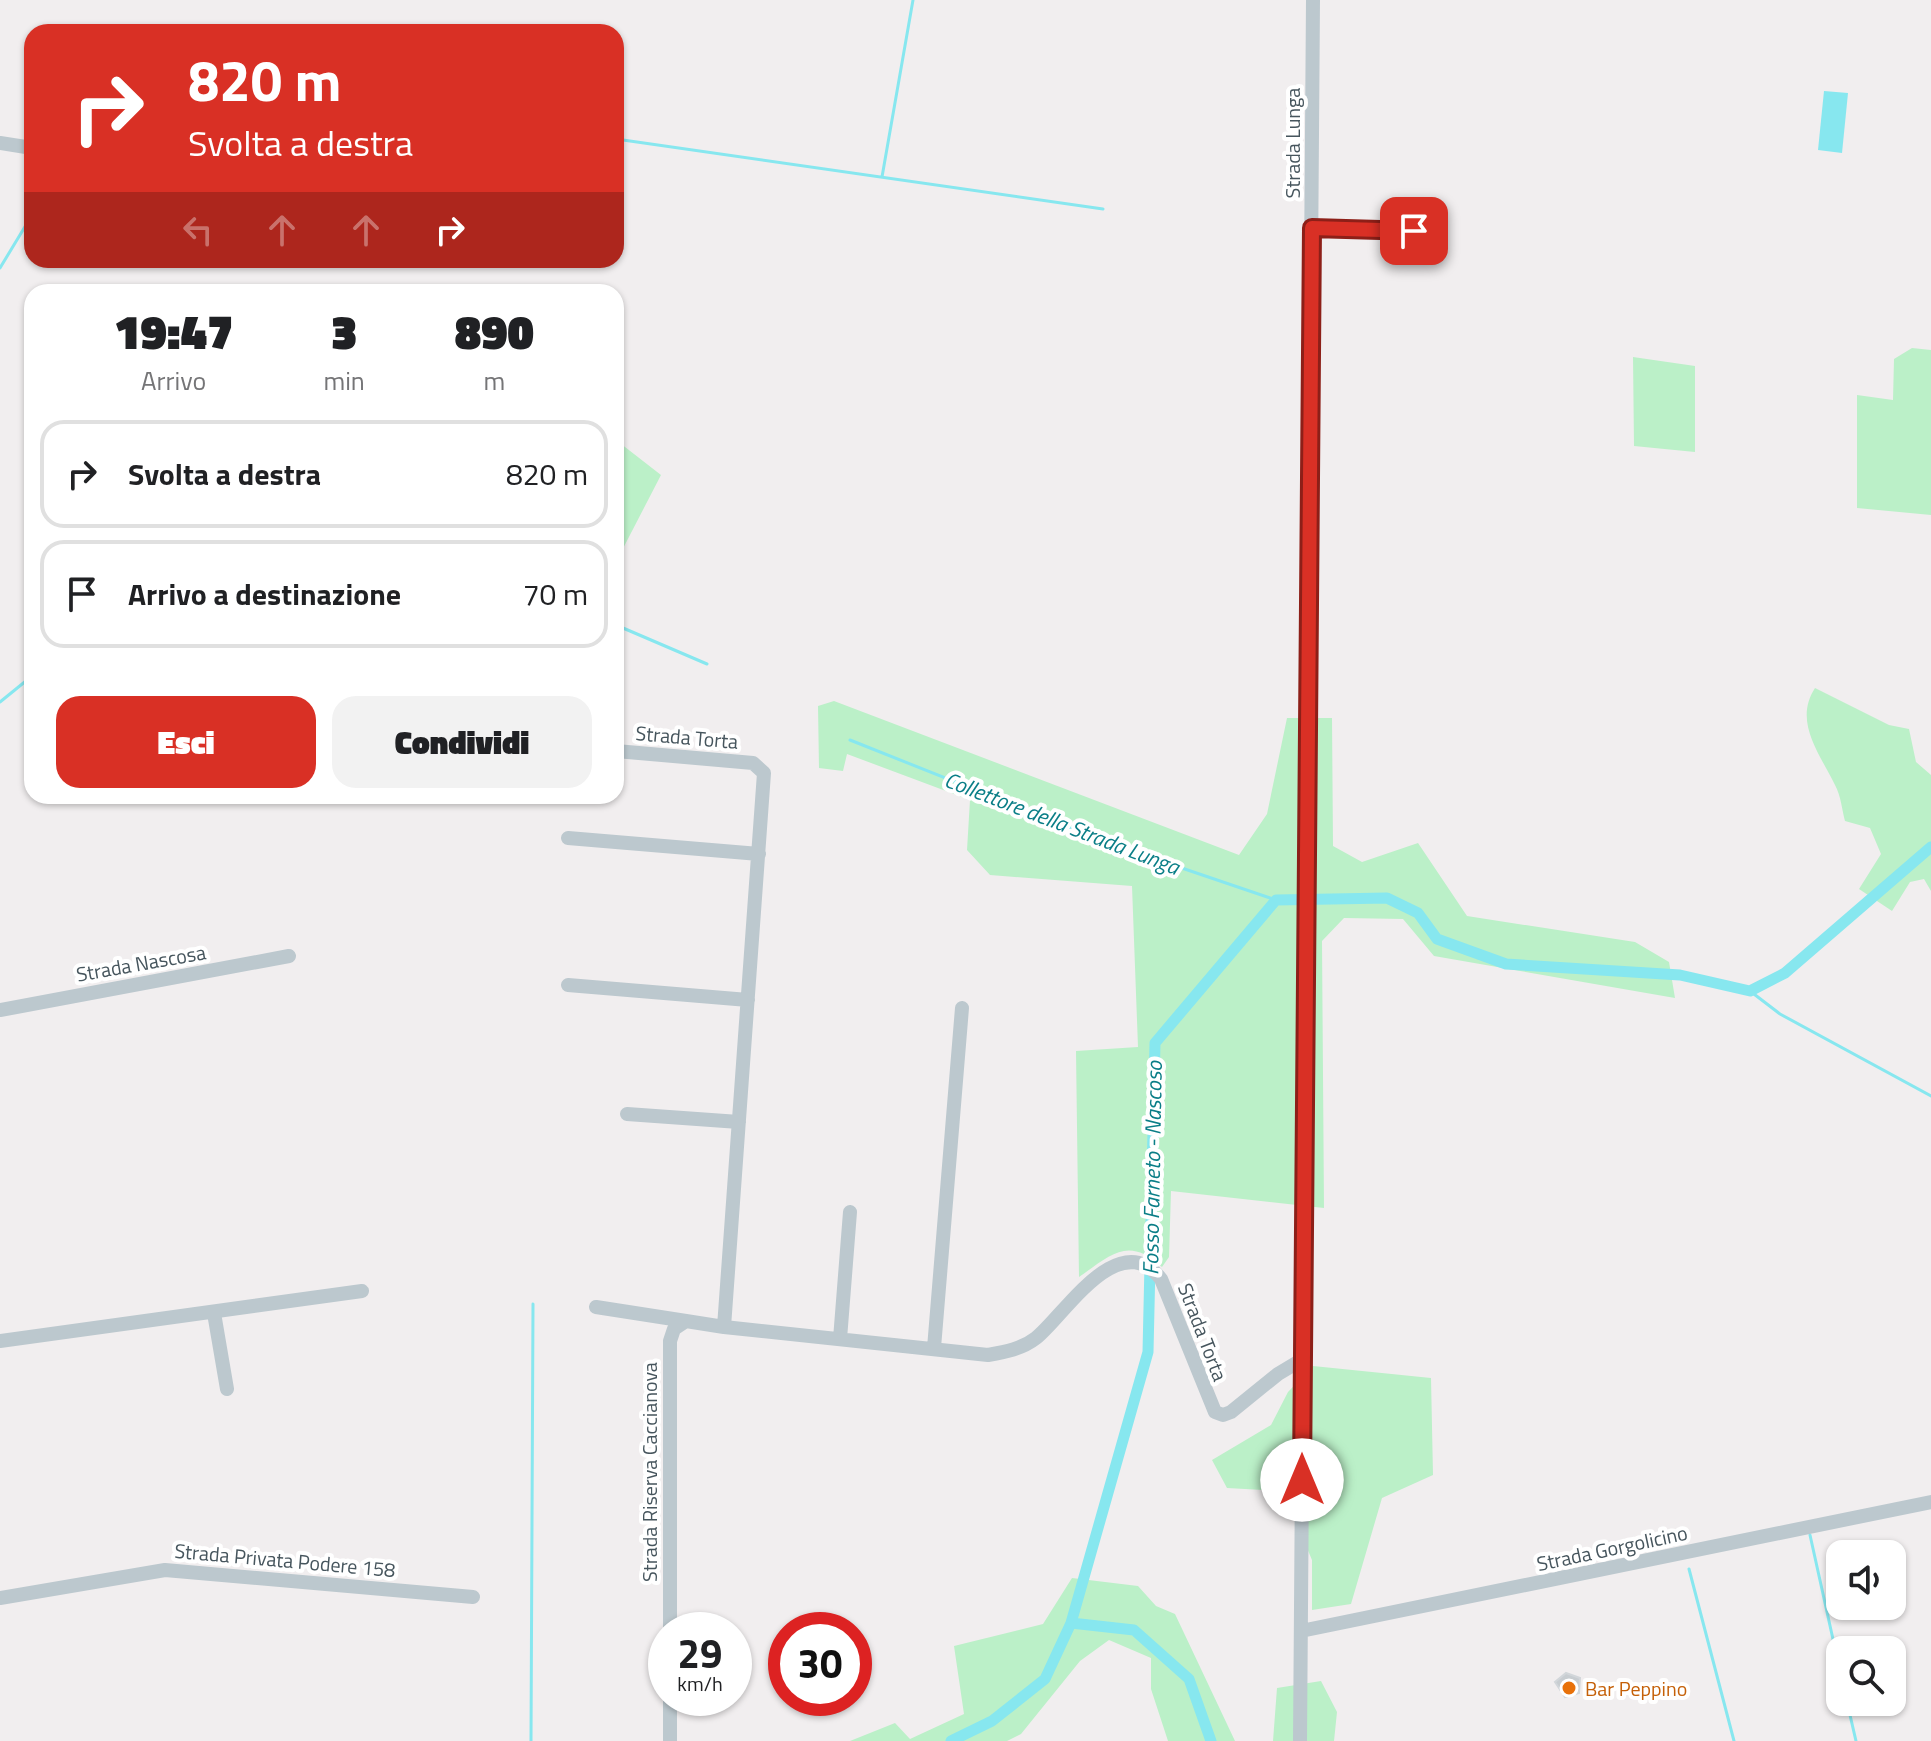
<!DOCTYPE html>
<html lang="it">
<style>
:root{--surface:#fff;--page:#f2f2f2;--text:#202124;--muted:#757577;--line:#e0e0e0;--accent:#d93025}
body{margin:0;font-family:"Titillium Web",sans-serif;background:var(--page);color:var(--text);height:100vh;display:flex;flex-direction:column;font-size:30px;white-space:nowrap}
*{box-sizing:border-box;margin:0}
p{font-size:26px;color:var(--muted)}
.icon{flex:none;width:44px;height:44px;fill:none;stroke:currentColor;stroke-width:2;stroke-linecap:round;stroke-linejoin:round}
.map{position:relative;flex:1;overflow:hidden}
.details{position:absolute;left:24px;top:284px;width:600px;height:520px;display:flex;flex-direction:column;background:var(--surface);border-radius:24px;box-shadow:0 2px 6px #0004}
.details>*{flex:none}
.banner{position:absolute;left:24px;top:24px;width:600px;height:244px;border-radius:24px;box-shadow:0 2px 6px #0004;background:#d93025;color:#fff;overflow:hidden}
.controls{position:absolute;left:1826px;top:1540px;display:grid;gap:16px}
.controls a{display:grid;place-items:center;width:80px;height:80px;border-radius:16px;background:var(--surface);box-shadow:0 2px 6px #0004;font-size:40px}
.speed{position:absolute;left:648px;top:1612px;display:flex;gap:16px;font-size:40px;font-weight:700;text-align:center}
.speed>*{display:grid;place-content:center;width:104px;height:104px;border-radius:50%;background:var(--surface);box-shadow:0 2px 6px #0004;line-height:1}
.speed small{font-size:20px;font-weight:400}
.speed .limit{border:12px solid #d22;background:#fff;color:#111}
.pin{position:absolute;display:grid;place-items:center;width:68px;height:68px;color:#fff;margin:-34px;border-radius:16px;box-shadow:0 4px 12px #0006}
.me{position:absolute;width:88px;margin:-44px;rotate:0deg;stroke-linejoin:round;filter:drop-shadow(0 0 6px #0008)}
.turn{display:flex;align-items:center;gap:28px;height:168px;padding:0 32px;font-size:36px}
.turn .icon{width:104px;height:104px;stroke-width:2.5}
.turn b{display:block;font-size:56px;line-height:68px}
.lanes{display:flex;align-items:center;height:76px;padding:0 32px;background:#0003;justify-content:center;gap:40px;direction:ltr}
.lanes .off{opacity:.35}
.eta{display:flex;justify-content:space-evenly;align-items:center;height:136px;text-align:center}
.eta b{font-size:48px;font-weight:800;line-height:56px}
.button{display:flex;gap:16px;margin-top:auto;padding:16px 32px}
.button a{flex:1;height:92px;border-radius:24px;background:var(--accent);color:#fff;font-size:32px;font-weight:800;line-height:92px;text-align:center}
.button a+a{background:var(--page);color:var(--text)}
ul{padding:0;list-style:none}
li{display:flex;align-items:center;gap:24px;height:108px;margin:0 16px 12px;padding:0 16px;border:4px solid var(--line);border-radius:24px}
li div{flex:1}
li b{display:block;font-size:30px}
li em{font-style:normal}
.map>svg:first-child{display:block}
.green{fill:#bbf0c8}
.water{fill:#87e7ef}
.lines{fill:none;stroke-linecap:round;stroke-linejoin:round}
.stream{stroke:#87e7ef;stroke-width:3}
.canal{stroke:#87e7ef;stroke-width:11}
.building{fill:#c8cdd1;stroke:#d2d6da;stroke-width:2}
.minor{stroke:#bcc8ce;stroke-width:14}
.route-casing{stroke:#8d1f18;stroke-width:20}
.route{stroke:#d93025;stroke-width:14}
.food-dot{fill:#e8710a;stroke:#fff;stroke-width:3}
.labels{text-anchor:middle;dominant-baseline:central;stroke-width:8;stroke-linejoin:round;paint-order:stroke}
.street-label{font-size:20px;fill:#46555d;stroke:#fff}
.food-label{font-size:20px;fill:#c56008;stroke:#fff;text-anchor:start}
.water-label{font-size:22px;font-style:italic;fill:#0a7e87;stroke:#fff}
</style>
<div class="map">
<svg width="1931" height="1741" viewBox="0 0 1931 1741">
<rect width="100%" height="100%" fill="#f1eeef"/>
<path class="green" d="M1912 348 1931 350V515L1857 508V395L1893 400 1894 359Z
M1633 357 1695 366V452L1634 446Z
M616 440 661 475 616 562Z
M1815 688 1889 725 1909 729 1916 762 1931 775V891L1924 879 1910 882 1892 911 1859 889 1881 854 1870 828 1845 821C1842 810 1841 796 1835 785 1820 754 1793 722 1815 688Z
M834 701 1239 855 1267 814 1287 718H1332L1333 846 1362 862 1418 843 1467 916 1635 942 1669 962 1675 998 1434 956 1403 919 1344 918 1322 941 1324 1208 1171 1191 1169 1257 1162 1267C1128 1236 1112 1254 1079 1277L1076 1051 1138 1047 1132 886 990 875 967 850 970 800 847 754 843 771 819 768 818 706Z
M1313 1366 1431 1378 1433 1475 1382 1498 1351 1604 1312 1610V1560L1283 1491 1227 1488 1212 1460 1271 1425 1288 1392Z
M1072 1578 1138 1586 1156 1606 1175 1614 1235 1741H1168L1151 1689V1658L1109 1640 1080 1661 1021 1734 1007 1741H850L895 1723 910 1739 964 1714 954 1646 1043 1624Z
M1321 1681 1337 1712 1334 1741H1273L1277 1688Z"/>
<path class="water" d="M1824 91 1848 93 1842 153 1818 150Z"/>
<g class="lines">
<path class="stream" d="M616 139 1103 209
M882 177 913 0
M0 268 32 215
M616 625 707 664
M0 702 32 676
M850 740 1111 844 1276 900
M1750 991 1780 1014 1931 1096
M1810 1535 1840 1671
M1689 1569 1734 1741
M1847 1702 1856 1741
M531 1741 533 1304"/>
<path class="canal" d="M1071 1623 1148 1352 1155 1043 1276 900 1387 898 1418 913 1437 939 1506 964 1680 975 1750 991 1785 973 1931 847
M951 1741 992 1721 1045 1679 1071 1623 1134 1630 1189 1679 1211 1741"/>
</g>
<path class="building" d="M1566 1673 1580 1678 1579 1693 1565 1697 1555 1682Z"/>
<g class="lines">
<path class="minor" d="M0 143 32 148
M1312 228 1440 231
M616 751 753 763 764 773 724 1327 988 1355C1005 1352 1022 1349 1036 1338 1064 1316 1118 1225 1161 1279L1215 1412 1223 1415 1231 1412 1278 1374 1303 1359
M568 838 759 854
M568 985 748 1000
M0 1010 289 956
M627 1114 739 1122
M596 1307 686 1321
M214 1313 227 1389
M840 1339 850 1212
M0 1341 362 1291
M934 1348 962 1008
M0 1598 165 1570 473 1597
M670 1630V1341L674 1329 686 1321 724 1327
M1301 1631 1931 1502
M670 1698V1741
M1300 1741 1313 0"/>
</g>
<g class="lines">
<defs>
<path id="route" d="M1302 1480 1312 228 1414 231"/>
</defs>
<use href="#route" class="route-casing"/>
<use href="#route" class="route"/>
</g>
<circle class="food-dot" cx="1569" cy="1688" r="8"/>
<g class="labels">
<g class="street-label">
<text transform="translate(1292 143) rotate(-90)">Strada Lunga</text>
<text transform="translate(687 737) rotate(5)">Strada Torta</text>
<text transform="translate(141 963) rotate(-10)">Strada Nascosa</text>
<text transform="translate(1203 1332) rotate(69)">Strada Torta</text>
<text transform="translate(649 1472) rotate(-90)">Strada Riserva Caccianova</text>
<text transform="translate(1612 1548) rotate(-12)">Strada Gorgolicino</text>
<text transform="translate(285 1560) rotate(5)">Strada Privata Podere 158</text>
</g>
<g class="food-label">
<text x="1585" y="1688">Bar Peppino</text>
</g>
<g class="water-label">
<text transform="translate(1062 823) rotate(21)">Collettore della Strada Lunga</text>
<text transform="translate(1152 1168) rotate(-89)">Fosso Farneto - Nascoso</text>
</g>
</g>
</svg>
<div class="controls">
<a><svg class="icon" aria-label="sound" viewBox="0 0 24 24"><path d="M4 9h4l5-4v14l-5-4H4zM17 9q2 3 0 6"/></svg></a>
<a><svg class="icon" aria-label="search" viewBox="0 0 24 24"><circle cx="10" cy="10" r="6"/><path d="M15 15l6 6"/></svg></a>
</div>
<div class="speed"><div>29<small>km/h</small></div><div class="limit">30</div></div>
<div class="pin" style="left:1414px;top:231px;background:#d93025"><svg class="icon" aria-label="arrive" viewBox="0 0 24 24"><path d="M6 21V4h12l-3 4 3 4H6"/></svg></div>
<svg class="me" style="left:1302px;top:1480px" viewBox="-20 -20 40 40"><circle r="19" fill="#fff"/><path d="M0-13L10 11 0 6-10 11z" fill="#d93025"/></svg>
<div class="banner">
<div class="turn"><svg class="icon" aria-label="right" viewBox="0 0 24 24"><path d="M7 20v-9h11M14 6l5 5-5 5"/></svg><div><b>820 m</b>Svolta a destra</div></div>
<div class="lanes"><svg class="icon off" aria-label="left" viewBox="0 0 24 24"><path d="M17 20v-9H6M10 6l-5 5 5 5"/></svg><svg class="icon off" aria-label="ahead" viewBox="0 0 24 24"><path d="M12 20V5M6 11l6-6 6 6"/></svg><svg class="icon off" aria-label="ahead" viewBox="0 0 24 24"><path d="M12 20V5M6 11l6-6 6 6"/></svg><svg class="icon" aria-label="right" viewBox="0 0 24 24"><path d="M7 20v-9h11M14 6l5 5-5 5"/></svg></div>
</div>
<section class="details">
<div class="eta">
<div><b>19:47</b><p>Arrivo</p></div>
<div><b>3</b><p>min</p></div>
<div><b>890</b><p>m</p></div>
</div>
<ul>
<li><svg class="icon" aria-label="right" viewBox="0 0 24 24"><path d="M7 20v-9h11M14 6l5 5-5 5"/></svg><div><b>Svolta a destra</b></div><em>820 m</em></li>
<li><svg class="icon" aria-label="arrive" viewBox="0 0 24 24"><path d="M6 21V4h12l-3 4 3 4H6"/></svg><div><b>Arrivo a destinazione</b></div><em>70 m</em></li>
</ul>
<div class="button"><a>Esci</a><a>Condividi</a></div>
</section>
</div>
